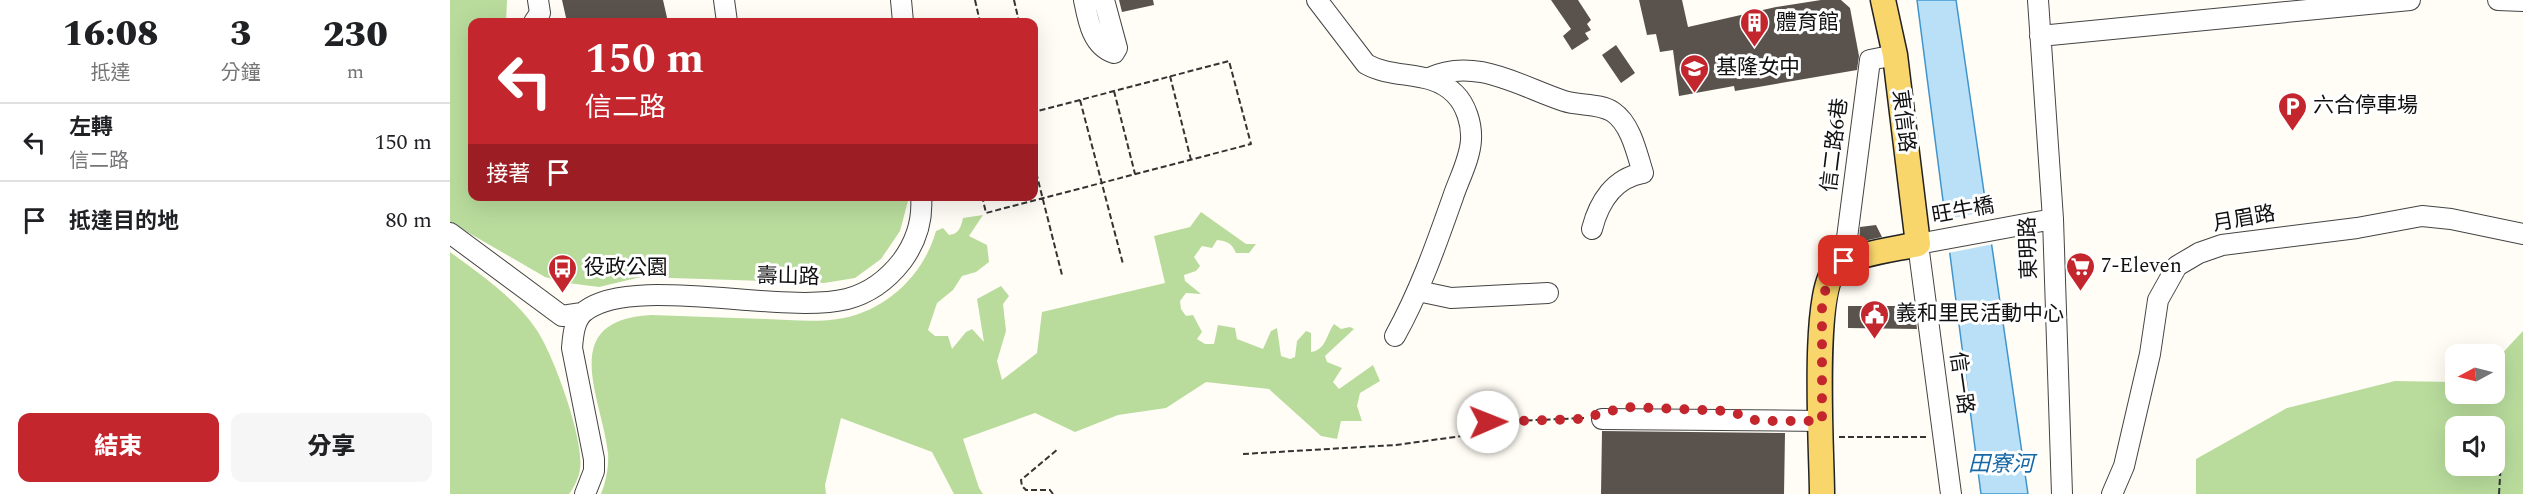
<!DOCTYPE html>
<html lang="zh-TW">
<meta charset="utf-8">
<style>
:root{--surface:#fff;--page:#f6f6f6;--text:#202124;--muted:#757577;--line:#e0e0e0;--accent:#c4262e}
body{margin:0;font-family:Spectral,"Noto Sans TC",serif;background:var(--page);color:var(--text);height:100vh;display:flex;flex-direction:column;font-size:22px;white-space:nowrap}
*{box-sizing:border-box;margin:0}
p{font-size:20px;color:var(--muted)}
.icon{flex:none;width:33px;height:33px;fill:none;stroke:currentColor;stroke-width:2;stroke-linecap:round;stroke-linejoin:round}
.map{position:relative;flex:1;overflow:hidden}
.panel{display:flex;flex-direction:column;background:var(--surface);width:450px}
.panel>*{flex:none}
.guide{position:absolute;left:18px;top:18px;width:570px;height:183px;border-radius:12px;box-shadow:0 6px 24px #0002;background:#c4262e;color:#fff;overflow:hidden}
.needle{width:39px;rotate:263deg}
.buttons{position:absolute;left:1995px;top:344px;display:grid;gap:12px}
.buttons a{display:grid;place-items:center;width:60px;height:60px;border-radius:12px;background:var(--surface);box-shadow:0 6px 24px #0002;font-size:30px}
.pin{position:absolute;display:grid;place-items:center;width:51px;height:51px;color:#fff;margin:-26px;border-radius:12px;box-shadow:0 3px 9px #0006}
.me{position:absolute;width:66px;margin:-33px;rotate:89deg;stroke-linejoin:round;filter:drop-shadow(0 0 4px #0008)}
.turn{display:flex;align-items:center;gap:21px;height:126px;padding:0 18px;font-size:27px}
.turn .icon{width:78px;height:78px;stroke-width:2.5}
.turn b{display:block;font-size:42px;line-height:51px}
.then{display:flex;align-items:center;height:57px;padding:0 18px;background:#0003;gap:12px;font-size:22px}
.eta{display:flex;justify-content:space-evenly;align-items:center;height:102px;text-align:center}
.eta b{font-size:36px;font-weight:800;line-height:42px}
.action{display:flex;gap:12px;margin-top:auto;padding:12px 18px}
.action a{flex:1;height:69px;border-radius:12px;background:var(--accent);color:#fff;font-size:24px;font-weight:800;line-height:69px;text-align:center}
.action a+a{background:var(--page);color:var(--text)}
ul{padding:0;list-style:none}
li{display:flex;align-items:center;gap:18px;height:78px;padding:0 18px;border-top:2px solid var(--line)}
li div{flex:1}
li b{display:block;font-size:22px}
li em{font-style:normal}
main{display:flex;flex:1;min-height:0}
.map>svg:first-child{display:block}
.forest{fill:#b9dc9c;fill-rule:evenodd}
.water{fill:#b9e0f7;stroke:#3f96cf;stroke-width:1.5}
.pier{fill:#fffdf5}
.building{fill:#5a524d}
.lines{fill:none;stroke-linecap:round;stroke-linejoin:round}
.minor-casing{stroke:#444;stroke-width:22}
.major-casing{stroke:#222;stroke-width:27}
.path{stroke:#333;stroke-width:2;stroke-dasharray:6 3;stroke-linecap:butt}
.minor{stroke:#fff;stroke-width:20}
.major{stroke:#f9d66b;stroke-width:24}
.route{stroke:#c4262e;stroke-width:10;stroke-dasharray:0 18}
.labels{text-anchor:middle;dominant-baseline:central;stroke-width:6;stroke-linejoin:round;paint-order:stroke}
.poi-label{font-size:21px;fill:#111;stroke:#fff;text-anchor:start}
.street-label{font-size:21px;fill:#111;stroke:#fff}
.water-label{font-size:22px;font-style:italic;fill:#1768a6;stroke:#fff}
</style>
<main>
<section class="panel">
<div class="eta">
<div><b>16:08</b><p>抵達</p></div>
<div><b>3</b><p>分鐘</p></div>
<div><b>230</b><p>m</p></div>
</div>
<ul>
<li><svg class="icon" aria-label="left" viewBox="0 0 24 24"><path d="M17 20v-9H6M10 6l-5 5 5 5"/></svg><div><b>左轉</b><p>信二路</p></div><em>150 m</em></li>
<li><svg class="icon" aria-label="arrive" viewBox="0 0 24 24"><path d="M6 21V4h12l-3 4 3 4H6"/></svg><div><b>抵達目的地</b></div><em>80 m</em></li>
</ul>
<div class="action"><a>結束</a><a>分享</a></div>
</section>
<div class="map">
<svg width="2073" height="494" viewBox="0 0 2073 494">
<rect width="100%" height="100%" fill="#fffdf5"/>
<path class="forest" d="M0 0H57L56 22H22V196L459 197 450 231 431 259 405 278 374 283 191 277 149 287 118 283 95 277 0 222Z
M751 212 796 244H806L799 253H786C782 244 778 241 767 240L762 248 752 246 744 257 750 266 746 271 734 275 735 281 751 294 736 293 730 301 731 309 736 316 743 315 752 332 747 339 755 344H764L768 325 785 328 787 339 813 349 821 331 827 328 831 356 840 359 845 357 847 341 856 331 861 333V352C876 350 876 335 884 324L891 329 900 327 904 329 875 356 877 362 892 368 883 382 889 389 923 365 930 381 910 393 907 406 912 421H891L887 439 871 436 819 389 756 382 716 408 668 415 625 432 585 413 513 439 529 488 533 494H504L482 452 391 418 375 485 376 494H151C156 481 159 467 158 453 152 398 106 320 201 315 239 316 278 318 316 319 341 320 369 323 394 318 438 309 474 274 486 231L493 228 499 235C509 234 511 227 513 218L533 215 519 236 537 245 539 262 526 272 512 276 503 290 487 303 478 330 485 336H498L502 349 516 332 522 329 534 342 527 299 551 286 559 296 553 304 556 331 547 361 552 380 587 353 592 312 715 283 704 236 740 227Z
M0 252C30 274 65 298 86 329 103 353 135 441 130 469 129 477 124 488 119 494H0Z
M2073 331V494H1746V459L1837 408 1945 381 2005 382 2006 393H2044L2045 361ZM2006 426H2044V465H2006Z"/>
<path class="water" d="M1467 0H1506L1578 494H1531Z"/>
<path class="pier" d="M1539 211 1544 244 1498 253 1493 220Z"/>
<path class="building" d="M112 0H213L218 22H117Z
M669 0H703L704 5 672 12Z
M1101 0H1128L1141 20 1137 24 1141 30 1135 33 1139 39 1122 50 1113 36 1121 29Z
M1189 0H1232L1238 27 1326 7 1371 0H1391L1400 8 1409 56 1407 70 1285 91 1284 86 1229 96 1223 50 1210 52 1206 34 1197 35Z
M1166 45 1185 73 1171 83 1152 55Z
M1426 225 1432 237 1409 242 1410 227Z
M1398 306H1464L1467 329 1398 328Z
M1152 431 1335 433 1334 494H1151Z"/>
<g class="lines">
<defs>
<path id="minor" d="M274 0 277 22
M451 0 453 22
M634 0C638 20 642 46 664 53L667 48 654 0
M867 0 916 64C944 80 981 69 1005 94 1016 105 1022 124 1021 140 1020 159 1009 179 1003 197 986 245 970 291 945 336
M1588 0 1603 219 1612 494
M2048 0 2073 1
M84 22 90 13 88 0
M1590 36 1960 0
M979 78C1025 56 1071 87 1114 101 1129 106 1150 103 1163 112 1181 124 1187 154 1193 173 1164 178 1149 202 1142 229
M0 233 112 316 132 313
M1394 261 1420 60 1445 55
M968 291 1001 298 1098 293
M1152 419 1372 421
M135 494 144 471V459L122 348C123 336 124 319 135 311 183 274 332 315 397 299 420 293 438 279 452 261 466 242 473 219 471 196
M1501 494 1468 244 1603 219
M1662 494 1674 466 1700 354 1708 300 1727 266 1749 253 1772 245 1907 228 1972 216 2001 219 2073 234"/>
<path id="major" d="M1372 494C1372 453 1361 292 1386 268 1401 254 1447 249 1468 244L1445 55 1433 0"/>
</defs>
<use href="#minor" class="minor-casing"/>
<use href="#major" class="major-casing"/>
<path class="path" d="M525 0 530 22
M564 0 569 22
M720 76 741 160
M664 91 685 174
M630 100 673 264
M584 164 612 275
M532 196 536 213 801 144 779 61 584 112
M1389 437H1476
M793 454 946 445 1012 436 1038 422 1134 418
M603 494 600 490H576L572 486 571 480 608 449
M2049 494 2052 444"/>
<use href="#minor" class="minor"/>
<use href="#major" class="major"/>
</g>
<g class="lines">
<path class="route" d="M1038 422 1130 419 1176 407 1279 411 1308 421H1372V304L1378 279 1394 261"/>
</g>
<defs>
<symbol id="building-pin" viewBox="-11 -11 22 30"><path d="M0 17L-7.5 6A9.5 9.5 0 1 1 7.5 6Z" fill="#c4262e" stroke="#fff"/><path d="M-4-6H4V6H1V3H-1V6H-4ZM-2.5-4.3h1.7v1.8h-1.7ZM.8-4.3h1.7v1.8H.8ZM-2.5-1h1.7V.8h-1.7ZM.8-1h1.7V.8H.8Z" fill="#fff"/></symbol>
<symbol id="school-pin" viewBox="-11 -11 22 30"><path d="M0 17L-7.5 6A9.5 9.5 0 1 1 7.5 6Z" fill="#c4262e" stroke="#fff"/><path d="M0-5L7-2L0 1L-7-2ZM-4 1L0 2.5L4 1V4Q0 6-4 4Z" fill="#fff"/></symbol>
<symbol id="parking-pin" viewBox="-11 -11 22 30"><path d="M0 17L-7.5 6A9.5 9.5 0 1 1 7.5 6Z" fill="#c4262e" stroke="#fff"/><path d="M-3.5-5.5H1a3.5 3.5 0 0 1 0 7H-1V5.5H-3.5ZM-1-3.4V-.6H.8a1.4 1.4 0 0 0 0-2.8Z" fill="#fff"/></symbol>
<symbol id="supermarket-pin" viewBox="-11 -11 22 30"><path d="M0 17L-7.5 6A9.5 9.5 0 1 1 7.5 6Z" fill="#c4262e" stroke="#fff"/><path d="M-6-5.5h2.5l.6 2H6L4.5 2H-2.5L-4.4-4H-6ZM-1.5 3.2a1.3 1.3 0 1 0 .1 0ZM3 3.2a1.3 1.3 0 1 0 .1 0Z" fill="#fff"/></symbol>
<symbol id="bus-pin" viewBox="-11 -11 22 30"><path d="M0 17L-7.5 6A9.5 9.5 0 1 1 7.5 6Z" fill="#c4262e" stroke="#fff"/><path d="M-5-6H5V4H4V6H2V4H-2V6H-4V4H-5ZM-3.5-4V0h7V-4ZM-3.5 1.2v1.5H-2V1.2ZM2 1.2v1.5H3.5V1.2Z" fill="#fff"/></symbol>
<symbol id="civic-pin" viewBox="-11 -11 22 30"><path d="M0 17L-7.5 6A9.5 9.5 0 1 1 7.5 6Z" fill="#c4262e" stroke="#fff"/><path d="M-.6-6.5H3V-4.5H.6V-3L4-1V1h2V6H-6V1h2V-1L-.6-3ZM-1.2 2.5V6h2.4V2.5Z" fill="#fff"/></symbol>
</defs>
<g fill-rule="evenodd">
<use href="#building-pin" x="1288" y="6" width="33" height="45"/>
<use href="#school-pin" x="1228" y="52" width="33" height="45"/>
<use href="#parking-pin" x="1826" y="90" width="33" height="45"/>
<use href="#supermarket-pin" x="1614" y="250" width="33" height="45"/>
<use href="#bus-pin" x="96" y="252" width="33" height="45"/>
<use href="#civic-pin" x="1408" y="298" width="33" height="45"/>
</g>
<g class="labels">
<g class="poi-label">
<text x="1326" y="23">體育館</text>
<text x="1266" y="68">基隆女中</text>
<text x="1863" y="106">六合停車場</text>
<text x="1651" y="266">7-Eleven</text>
<text x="134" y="268">役政公園</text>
<text x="1446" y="314">義和里民活動中心</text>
</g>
<g class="street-label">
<text transform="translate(1453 121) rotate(83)">東信路</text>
<text transform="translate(1385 145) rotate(-83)">信二路6巷</text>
<text transform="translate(1513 211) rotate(-10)">旺牛橋</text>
<text transform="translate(1794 219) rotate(-10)">月眉路</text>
<text transform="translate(1579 248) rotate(-92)">東明路</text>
<text transform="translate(338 277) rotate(1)">壽山路</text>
<text transform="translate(1511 383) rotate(82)">信一路</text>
</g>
<g class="water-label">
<text x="1551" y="464">田寮河</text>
</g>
</g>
</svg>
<div class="buttons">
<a><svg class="needle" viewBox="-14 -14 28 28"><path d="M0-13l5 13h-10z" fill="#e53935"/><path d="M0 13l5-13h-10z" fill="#757577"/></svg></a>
<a><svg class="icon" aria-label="sound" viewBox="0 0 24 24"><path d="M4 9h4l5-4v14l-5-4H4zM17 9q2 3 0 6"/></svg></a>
</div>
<div class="pin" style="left:1394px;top:261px;background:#d93025"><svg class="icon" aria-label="arrive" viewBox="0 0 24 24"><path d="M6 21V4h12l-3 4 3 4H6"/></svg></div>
<svg class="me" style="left:1038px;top:422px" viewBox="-20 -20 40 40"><circle r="19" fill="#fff"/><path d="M0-13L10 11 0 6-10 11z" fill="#c4262e"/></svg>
<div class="guide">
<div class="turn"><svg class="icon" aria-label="left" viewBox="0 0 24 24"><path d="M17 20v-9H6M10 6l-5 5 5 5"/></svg><div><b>150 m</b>信二路</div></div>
<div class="then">接著<svg class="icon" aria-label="arrive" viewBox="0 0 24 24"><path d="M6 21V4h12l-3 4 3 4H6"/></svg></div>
</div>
</div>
</main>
